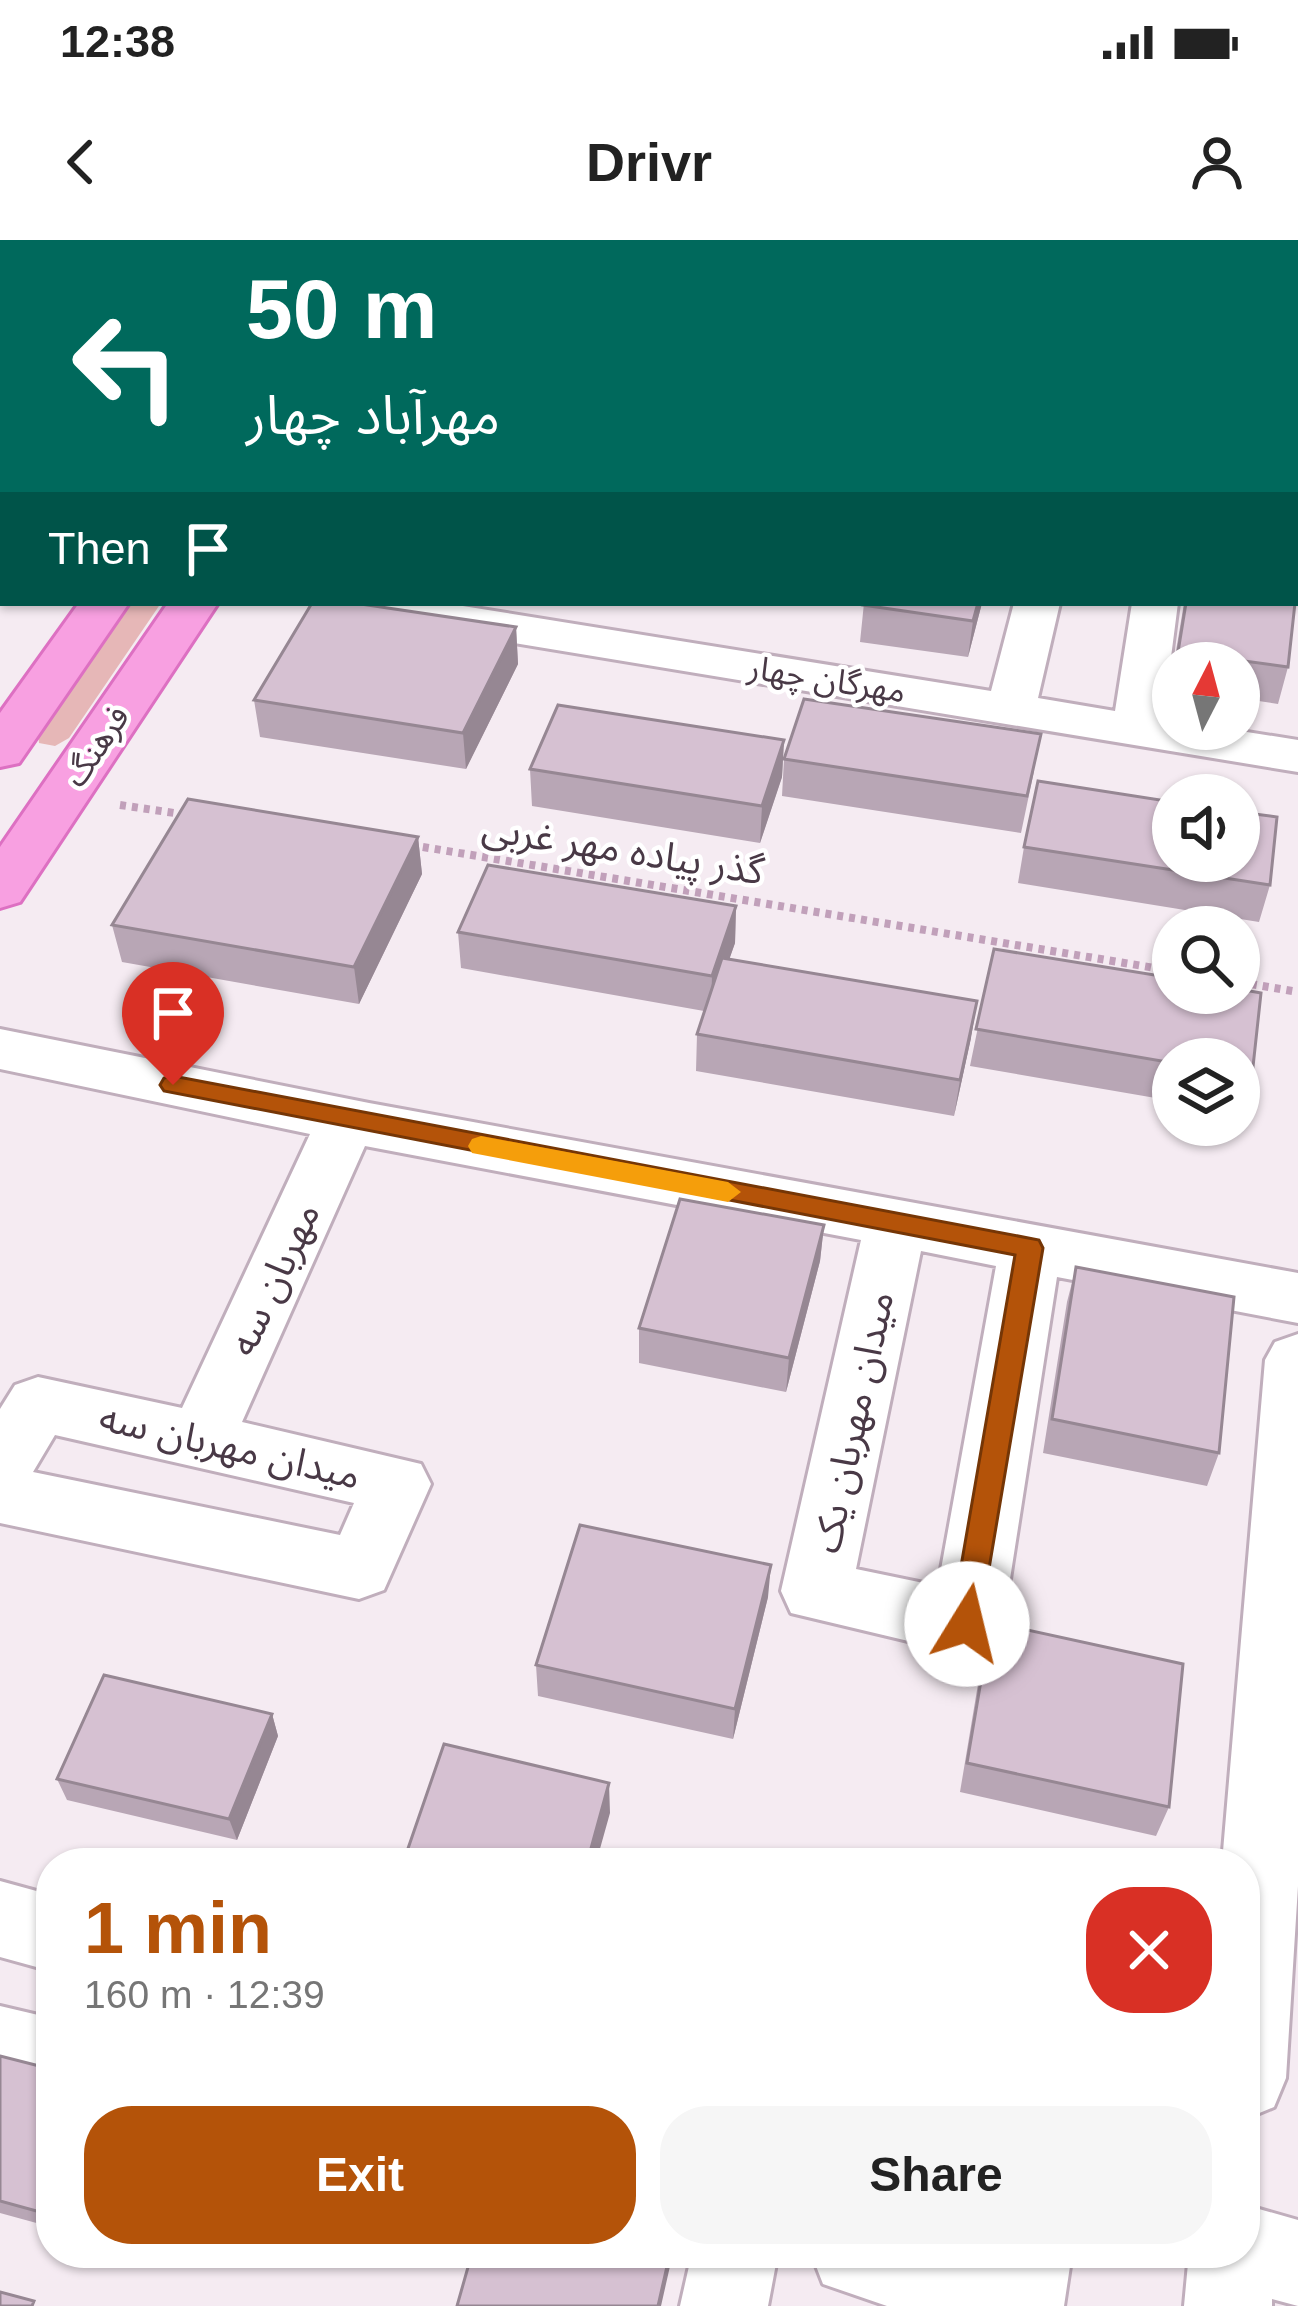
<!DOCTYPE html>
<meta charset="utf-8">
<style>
:root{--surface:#fff;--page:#f6f6f6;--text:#222;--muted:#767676;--accent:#b45309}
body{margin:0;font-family:Helvetica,"Noto Sans Arabic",sans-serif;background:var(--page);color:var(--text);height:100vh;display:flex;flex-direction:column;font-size:45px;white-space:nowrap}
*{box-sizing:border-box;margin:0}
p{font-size:39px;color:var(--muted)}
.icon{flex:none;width:66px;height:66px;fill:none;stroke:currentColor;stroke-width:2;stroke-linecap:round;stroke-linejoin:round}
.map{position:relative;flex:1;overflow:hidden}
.sheet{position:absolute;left:36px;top:1608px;width:1224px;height:420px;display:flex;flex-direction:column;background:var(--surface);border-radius:48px;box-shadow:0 3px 9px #0004}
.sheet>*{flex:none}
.guide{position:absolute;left:0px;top:0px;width:1299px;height:366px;box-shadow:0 3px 9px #0004;background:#00695c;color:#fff;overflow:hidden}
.needle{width:78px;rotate:6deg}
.controls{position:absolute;left:1152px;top:402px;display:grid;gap:24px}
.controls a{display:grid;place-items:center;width:108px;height:108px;border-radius:50%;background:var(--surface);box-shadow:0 3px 9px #0004;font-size:60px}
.pin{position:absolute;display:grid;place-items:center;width:102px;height:102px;color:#fff;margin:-123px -51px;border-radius:50% 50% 50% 0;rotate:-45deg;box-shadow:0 0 12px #0007}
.pin .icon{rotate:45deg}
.me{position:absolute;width:132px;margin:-66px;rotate:9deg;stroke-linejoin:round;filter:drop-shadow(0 0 9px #0008)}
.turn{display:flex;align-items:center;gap:42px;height:252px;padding:0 48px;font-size:54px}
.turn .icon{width:156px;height:156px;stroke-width:2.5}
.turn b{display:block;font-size:84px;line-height:102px}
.then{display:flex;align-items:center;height:114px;padding:0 48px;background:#0003;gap:24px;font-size:45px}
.round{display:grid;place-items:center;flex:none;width:126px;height:126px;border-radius:48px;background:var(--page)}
.headline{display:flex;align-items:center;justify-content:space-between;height:204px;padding:0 48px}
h1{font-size:72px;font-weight:800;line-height:90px;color:var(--accent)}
.cta{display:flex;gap:24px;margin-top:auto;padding:24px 48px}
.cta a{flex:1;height:138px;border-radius:48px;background:var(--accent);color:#fff;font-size:48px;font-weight:800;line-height:138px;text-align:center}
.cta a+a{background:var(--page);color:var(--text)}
.status{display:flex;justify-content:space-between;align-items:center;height:84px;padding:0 60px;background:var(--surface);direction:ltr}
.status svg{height:33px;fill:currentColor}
header{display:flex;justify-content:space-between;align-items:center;height:156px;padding:0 48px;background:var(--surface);font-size:54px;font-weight:800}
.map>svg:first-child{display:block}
.green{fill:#e6b7b7}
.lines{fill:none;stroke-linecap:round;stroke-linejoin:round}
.minor-casing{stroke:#c0aebc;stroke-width:6}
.major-casing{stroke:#dd70c2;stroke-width:6}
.path{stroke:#c1a0ba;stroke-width:8;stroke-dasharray:6 6;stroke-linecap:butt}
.minor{fill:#fff;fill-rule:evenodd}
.major{fill:#f8a0e1;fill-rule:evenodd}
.wall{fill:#b8a6b5}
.shaded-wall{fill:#968793}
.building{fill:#d6c1d2;stroke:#968793;stroke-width:3}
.route{fill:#b45309;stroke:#753606;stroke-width:3}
.slow{fill:#f59e0b}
.labels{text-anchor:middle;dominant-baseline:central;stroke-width:9;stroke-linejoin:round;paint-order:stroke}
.far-street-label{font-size:33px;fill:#493946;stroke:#fff}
.street-label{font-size:39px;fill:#493946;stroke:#fff}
</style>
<div class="status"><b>12:38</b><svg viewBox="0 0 49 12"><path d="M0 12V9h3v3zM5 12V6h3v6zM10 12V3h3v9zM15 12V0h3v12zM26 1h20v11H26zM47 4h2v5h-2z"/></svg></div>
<header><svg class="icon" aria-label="back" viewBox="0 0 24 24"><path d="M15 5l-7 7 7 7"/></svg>Drivr<svg class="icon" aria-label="person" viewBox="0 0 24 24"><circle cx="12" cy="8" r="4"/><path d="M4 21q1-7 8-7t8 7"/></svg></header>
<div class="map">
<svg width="1298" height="2066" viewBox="0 0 1298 2066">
<rect width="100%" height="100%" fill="#f5ebf2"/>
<path class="green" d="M129 363H161L69 498 55 506 39 503 38 493Z"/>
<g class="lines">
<defs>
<path id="minor" d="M333 363H444L991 451 1014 363H1060L1038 458 1115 471 1132 363H1178L1163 479 1173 480V489H1228L1298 500V532L356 377 339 373Z
M0 789 369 863 1298 1033V1083L1057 1037 1003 1384 992 1406 967 1415 791 1373 781 1351 861 1000 365 906 242 1182 421 1224 431 1244 384 1350 359 1359 0 1283V1169L15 1145 38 1137 182 1168 310 894 0 829ZM921 1011 996 1026 938 1346 856 1329ZM55 1195 354 1263 340 1295 33 1232Z
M1298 1094V1646L1286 1838 1274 1867 1245 1879V1623H1222L1265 1120 1275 1102Z
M0 1641 51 1655V1731L0 1717Z
M0 1766 51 1778V1860L0 1848Z
M1245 1965 1298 1980V2066L1272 2059V2066H1184L1189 2013H1245Z
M692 2013H778L768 2066H680Z
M811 2013H1072L1064 2066H887L823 2044Z"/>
<path id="major" d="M79 363H129L19 523 0 527V473Z
M168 363H218L20 662 0 668V607Z"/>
</defs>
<use href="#minor" class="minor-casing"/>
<use href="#major" class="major-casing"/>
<path class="path" d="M120 565 188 575
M411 605 1173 731
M1239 742 1298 752"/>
<use href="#minor" class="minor"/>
<use href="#major" class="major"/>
</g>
<path class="wall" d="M1296 125H1298V186L1296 185Z
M1296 212H1298V291H1296Z
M864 363H982L968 417 860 402Z
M1184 363H1295L1288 427 1278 464 1239 458V423H1174Z
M516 387 518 424 466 529 260 497 254 460Z
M784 500 782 537 760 603 532 566 530 529Z
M784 519 1034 531 1021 593 782 556Z
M418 597 422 634 359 764 122 722 112 685Z
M1024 607 1270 645 1259 682 1018 643Z
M736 666 735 703 729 719 971 798 954 876 696 831 697 794 704 771 461 728 458 692Z
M994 709 1173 738V753H1239V749L1261 753 1252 836 1241 872H1239V819H1173V861L970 826Z
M824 985 820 1021 786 1152 639 1123V1088Z
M1076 1027 1219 1213 1207 1246 1043 1213 1067 1062Z
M768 1357 733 1499 538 1456 536 1425Z
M991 1382 1169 1567 1156 1596 960 1552 983 1414Z
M272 1474 278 1496 237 1600 67 1560 57 1539Z
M0 1816 51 1829V1987L0 1973Z"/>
<path class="shaded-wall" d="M978 363H982L968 417 973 381Z
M516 387 518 424 466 529 463 493Z
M784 500 782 537 760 603 762 566Z
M418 597 422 634 359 764 354 727Z
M736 666 735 703 711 772 712 736Z
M977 761 971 798 954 876 960 840Z
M824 985 820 1021 786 1152 789 1118Z
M771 1325 768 1357 733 1499 735 1469Z
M272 1474 278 1496 237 1600 229 1579Z
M609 1543 610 1573 596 1623H587Z
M670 2013H673L661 2066H658Z"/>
<path class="building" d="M1296 125H1298V160L1296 159Z
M1296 212H1298V265L1296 264Z
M312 363H354L516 387 463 493 254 460Z
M864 363H978L973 381 863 365Z
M1186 363H1295L1288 427 1178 412Z
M804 459 1041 494 1027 556 784 519Z
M558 465 784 500 762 566 530 529Z
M1038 541 1173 562V621H1239V572L1277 577 1270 645 1024 607Z
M188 559 418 597 354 727 112 685Z
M488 625 736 666 712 736 458 692Z
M994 709 1173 738V753H1239V749L1261 753 1252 836 1239 834V819H1173V823L976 789Z
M722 718 977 761 960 840 697 794Z
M680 959 824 985 789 1118 639 1088Z
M1076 1027 1234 1057 1219 1213 1052 1179Z
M580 1285 771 1325 735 1469 536 1425Z
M991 1382 1183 1424 1169 1567 967 1523Z
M104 1435 272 1474 229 1579 57 1539Z
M444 1504 609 1543 587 1623H403Z
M0 1816 51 1829V1975L0 1961Z
M472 2013H670L658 2066H457Z
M0 2052 34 2061 32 2066H0Z"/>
<path class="route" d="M173 836 1039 1000 1043 1008 978 1394 967 1398 956 1394 951 1384 1015 1015 164 851 160 845 164 838Z"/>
<path class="slow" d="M481 896 728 942 741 952 728 962 472 913 468 906 472 899Z"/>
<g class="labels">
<g class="far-street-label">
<text transform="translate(827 439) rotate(9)">مهرگان چهار</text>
<text transform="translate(96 506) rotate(-56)">فرهنگ</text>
</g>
<g class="street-label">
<text transform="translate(623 609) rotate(9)">گذر پیاده مهر غربی</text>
<text transform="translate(274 1039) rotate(-65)">مهربان سه</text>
<text transform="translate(853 1182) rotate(-78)">میدان مهربان یک</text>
<text transform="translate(230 1206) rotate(13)">میدان مهربان سه</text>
</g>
</g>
</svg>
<div class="controls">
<a><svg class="needle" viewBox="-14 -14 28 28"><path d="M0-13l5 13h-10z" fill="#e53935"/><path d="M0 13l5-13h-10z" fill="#767676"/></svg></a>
<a><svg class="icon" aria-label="sound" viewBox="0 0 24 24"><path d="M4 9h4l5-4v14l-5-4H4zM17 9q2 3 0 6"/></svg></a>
<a><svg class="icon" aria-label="search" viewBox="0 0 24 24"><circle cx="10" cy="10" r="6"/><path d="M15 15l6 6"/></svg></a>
<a><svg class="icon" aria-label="layers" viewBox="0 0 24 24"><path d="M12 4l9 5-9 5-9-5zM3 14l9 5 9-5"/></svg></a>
</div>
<div class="pin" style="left:173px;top:845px;background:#d93025"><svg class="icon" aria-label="arrive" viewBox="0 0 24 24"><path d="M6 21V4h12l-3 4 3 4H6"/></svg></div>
<svg class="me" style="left:967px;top:1384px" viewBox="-20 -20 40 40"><circle r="19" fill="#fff"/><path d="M0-13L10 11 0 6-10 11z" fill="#b45309"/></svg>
<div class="guide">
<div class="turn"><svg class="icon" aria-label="left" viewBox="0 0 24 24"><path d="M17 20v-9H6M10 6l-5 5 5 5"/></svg><div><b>50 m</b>مهرآباد چهار</div></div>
<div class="then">Then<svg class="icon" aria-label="arrive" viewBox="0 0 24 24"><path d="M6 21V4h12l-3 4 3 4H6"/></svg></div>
</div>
<section class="sheet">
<div class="headline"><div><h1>1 min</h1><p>160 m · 12:39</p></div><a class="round" style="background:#d93025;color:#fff"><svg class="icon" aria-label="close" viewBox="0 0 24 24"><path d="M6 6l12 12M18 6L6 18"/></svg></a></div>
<div class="cta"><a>Exit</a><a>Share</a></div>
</section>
</div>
